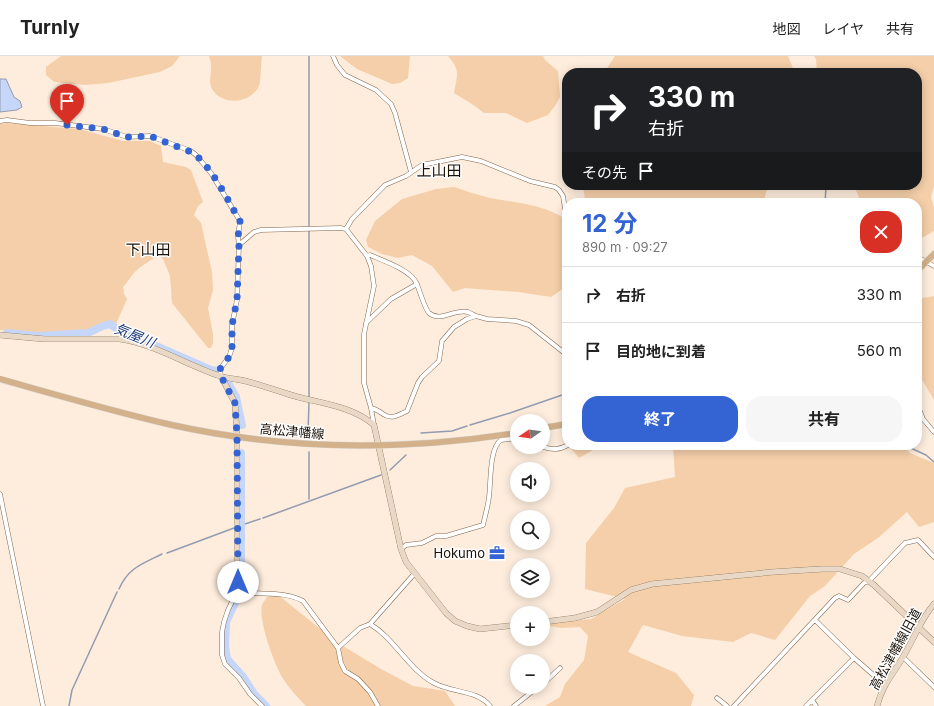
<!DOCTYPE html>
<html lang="ja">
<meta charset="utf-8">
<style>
:root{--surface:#fff;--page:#f6f6f6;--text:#222;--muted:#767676;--line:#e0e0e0;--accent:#3464d3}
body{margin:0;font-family:Inter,"Noto Sans JP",sans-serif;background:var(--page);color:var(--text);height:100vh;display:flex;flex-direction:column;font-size:15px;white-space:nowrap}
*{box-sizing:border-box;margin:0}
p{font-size:13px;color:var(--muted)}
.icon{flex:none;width:22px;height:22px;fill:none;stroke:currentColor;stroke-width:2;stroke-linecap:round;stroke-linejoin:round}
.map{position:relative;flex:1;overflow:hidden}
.panel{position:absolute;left:562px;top:142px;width:360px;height:252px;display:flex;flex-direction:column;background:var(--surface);border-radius:16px;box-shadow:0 2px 10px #0003}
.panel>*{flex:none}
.top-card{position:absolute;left:562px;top:12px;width:360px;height:122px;border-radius:16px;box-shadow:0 2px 10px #0003;background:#202124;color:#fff;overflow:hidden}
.needle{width:26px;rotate:257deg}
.fabs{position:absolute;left:510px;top:358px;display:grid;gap:8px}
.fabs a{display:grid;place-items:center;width:40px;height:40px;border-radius:50%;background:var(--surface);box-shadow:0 2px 10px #0003;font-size:20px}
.pin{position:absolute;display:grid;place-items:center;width:34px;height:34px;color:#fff;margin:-41px -17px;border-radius:50% 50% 50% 0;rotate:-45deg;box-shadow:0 0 4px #0007}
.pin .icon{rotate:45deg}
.me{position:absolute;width:44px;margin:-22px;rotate:0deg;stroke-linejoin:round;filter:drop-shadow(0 0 3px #0008)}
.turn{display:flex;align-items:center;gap:14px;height:84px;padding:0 20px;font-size:18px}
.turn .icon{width:52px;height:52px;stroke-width:2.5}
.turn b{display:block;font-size:28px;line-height:34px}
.then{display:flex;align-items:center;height:38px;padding:0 20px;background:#0003;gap:8px;font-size:15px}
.round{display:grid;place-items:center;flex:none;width:42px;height:42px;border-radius:16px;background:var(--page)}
.headline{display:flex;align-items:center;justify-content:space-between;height:68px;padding:0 20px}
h1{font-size:24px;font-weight:700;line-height:30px;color:var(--accent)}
.primary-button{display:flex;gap:8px;margin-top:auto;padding:8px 20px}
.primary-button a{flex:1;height:46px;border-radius:16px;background:var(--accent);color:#fff;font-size:16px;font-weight:700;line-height:46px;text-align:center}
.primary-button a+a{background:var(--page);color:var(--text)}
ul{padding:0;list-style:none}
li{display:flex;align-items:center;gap:12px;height:56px;padding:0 20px;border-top:1px solid var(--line)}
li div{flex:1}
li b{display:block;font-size:15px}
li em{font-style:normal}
header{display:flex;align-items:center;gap:24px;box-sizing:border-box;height:56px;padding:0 20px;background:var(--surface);border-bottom:1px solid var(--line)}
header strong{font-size:19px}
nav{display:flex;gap:22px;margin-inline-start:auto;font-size:14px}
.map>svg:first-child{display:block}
.green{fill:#f4cfa9}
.water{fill:#c5d6f8;stroke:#929bb0}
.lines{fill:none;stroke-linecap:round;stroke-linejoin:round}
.stream{stroke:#929bb0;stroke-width:1.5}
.river{stroke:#c5d6f8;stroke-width:8}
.street-casing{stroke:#7f674f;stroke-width:5}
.secondary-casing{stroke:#7f674f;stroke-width:6}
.primary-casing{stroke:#dad9d7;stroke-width:7}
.street{stroke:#fff;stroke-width:4}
.secondary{stroke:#e9d8c5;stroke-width:5.5}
.primary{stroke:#d3b18b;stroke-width:6}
.route{stroke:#3464d3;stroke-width:7;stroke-dasharray:0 12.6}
.labels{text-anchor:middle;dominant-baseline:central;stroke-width:3;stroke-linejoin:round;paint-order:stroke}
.street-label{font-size:13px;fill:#1a1107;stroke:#fff}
.poi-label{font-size:13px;fill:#1a1107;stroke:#fff;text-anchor:end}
.water-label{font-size:14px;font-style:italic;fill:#1b3676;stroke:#fff}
.quarter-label{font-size:15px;fill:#1a1107;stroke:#fff}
</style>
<header>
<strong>Turnly</strong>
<nav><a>地図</a><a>レイヤ</a><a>共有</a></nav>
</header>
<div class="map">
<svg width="934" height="650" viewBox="0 0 934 650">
<rect width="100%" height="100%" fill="#feeddd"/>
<path class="green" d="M61 0H180L172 10 160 16 108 27 85 29 54 26 46 19V11Z
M209 0H262C261 6 261 26 259 30 250 48 222 50 212 33 208 25 212 17 211 9 211 6 210 3 209 0Z
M340 0H410L408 22 400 27 392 28 357 13Z
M448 0H543L545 4 558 15 560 41 555 50 548 59 527 67 506 57H484L475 50 454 37C457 19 461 15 448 0Z
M615 0H788L795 17H604Z
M814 0H934V130L931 141 934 152V175L922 182 917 186V147H861L854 129H917V17H817L816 3Z
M7 67 79 73 123 85H150L161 90 163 106 186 111 191 114 203 146 198 150 194 159 201 167 212 216 213 234 208 252 213 278V287L211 292H208L172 247 170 220 164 205 160 199C151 204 140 210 133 218 129 223 127 227 123 231L124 238 127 243 116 268 83 275 39 277 0 274V68Z
M583 129H770L766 136 764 147H583L585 144Z
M454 131C466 135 478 139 490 142 517 147 544 148 567 164V230L551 241 518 236 465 232 453 236 432 210 412 199 398 202 382 198 368 191 366 184 375 165 402 143 436 133Z
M934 240V344L917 315V243Z
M571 389H597L595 393 579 402 570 391Z
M673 389H904L910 397 934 407V466L919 471 907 456 878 482 854 498 825 530 810 540 775 584 751 577 733 586 682 580 643 569 628 596 676 617 694 639 691 650H545L560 641 565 628 584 604 588 580 580 571 561 572 549 570 551 567 591 563 625 543 585 533 586 487 614 452 625 432 675 421Z
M278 539 338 587 381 613 413 630 445 635 455 650H306C297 641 289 632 282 621 274 607 258 564 262 549 263 546 266 543 267 541Z"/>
<path class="water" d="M0 23H6L14 41 20 45 22 51 17 54 0 56Z"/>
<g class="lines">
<path class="stream" d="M825 147 826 131
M309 171V0
M309 341V174
M470 369 510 357 565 338
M308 376 309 347
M421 377 452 375 467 370
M904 389 926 399 934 406
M309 396V443
M390 414 406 399
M263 462 381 419
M245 468 260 463
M167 497 234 472
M119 533C128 512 142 508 162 498
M69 650 72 634 117 536"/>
<path class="river" d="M7 277 38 280 88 277 103 270 110 268 117 273 211 314 219 315
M228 327 236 341 242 369
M241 532V397
M238 540 226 566 225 590 227 603 244 622 254 638 266 650"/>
<defs>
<path id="street" d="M333 0 337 9 345 19 376 34 391 48 395 57 411 116
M0 65 7 64 30 67H55L103 73 127 81 150 80 191 95 196 99 211 117 240 165 238 181 239 189 237 244 232 269V292L229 301 220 313 221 320
M346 173 352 163 385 129 406 120 422 109 462 101 481 105 530 125 555 131 559 134 563 140 565 153
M239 189 254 176 261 174 340 172 346 173 367 200 371 210 374 230 364 278V327L371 352 374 369
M917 206 923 204 934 210
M417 228C419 234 426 254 429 257 441 267 455 252 468 256 471 257 474 259 476 260
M366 267 391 243 417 228C411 214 384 205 370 199L367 200
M917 348 923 363 934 376
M371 352C376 353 379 355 383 358 391 364 399 359 407 355L418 327 422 321 439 305 442 285 454 271 467 263 476 260 487 263 516 265 529 269 567 299
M543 391C553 394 559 394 568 389
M0 438 43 650
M401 493 406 489 422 487 436 480H446L483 469C485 460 488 450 489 441 491 427 489 392 501 384L517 382
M815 564 854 602 885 629
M370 568C395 583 408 613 434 627 452 637 478 634 490 650
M338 592 360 572 370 568 415 517
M903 601 934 631
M543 628 560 612
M717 642 727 650
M812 644 816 650
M262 650 250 638 239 622 225 608 222 599V576L224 566 228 554 237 535C258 540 283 534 303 545L338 592 341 607 345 615 358 623 370 636 378 650
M514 650 538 631
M734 650 835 542 839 540 848 544 864 527 869 525 905 487 918 484 934 501
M806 650 854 602"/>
<path id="secondary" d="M0 279 44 283H120C154 288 187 309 220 320 229 323 240 323 249 326 266 330 282 337 298 341 325 348 353 351 374 369L401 493 406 506 446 557 455 565 467 570 480 573 517 569
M221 320 235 347 237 380V535
M543 566 575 562 597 556 631 534 652 528 773 516 822 513H840L862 520 874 529 934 586
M877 650C882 630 893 618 903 601 914 583 920 564 934 548"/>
<path id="primary" d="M917 215 934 198
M0 323C57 339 115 356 172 369 285 394 403 395 517 377
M543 372 567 368"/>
</defs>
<use href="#street" class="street-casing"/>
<use href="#secondary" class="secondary-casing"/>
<use href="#primary" class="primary-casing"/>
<use href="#street" class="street"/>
<use href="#secondary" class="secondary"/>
<use href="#primary" class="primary"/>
</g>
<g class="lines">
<path class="route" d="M67 69 103 73 127 81 150 80 191 96C211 108 228 145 240 165L238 181 239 189 237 244 232 269V292L229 301 220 313 221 320 235 347 237 380 238 526"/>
</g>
<defs>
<symbol id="office-bare" viewBox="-9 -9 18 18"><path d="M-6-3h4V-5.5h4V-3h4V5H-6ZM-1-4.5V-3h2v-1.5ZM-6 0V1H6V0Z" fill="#3464d3" stroke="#fff" stroke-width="2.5" paint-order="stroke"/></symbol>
</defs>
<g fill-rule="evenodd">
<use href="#office-bare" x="486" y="486" width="22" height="22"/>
</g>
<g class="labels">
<g class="street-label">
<text transform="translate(292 375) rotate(5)">高松津幡線</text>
<text transform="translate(895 593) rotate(-61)">高松津幡線旧道</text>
</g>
<g class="poi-label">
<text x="485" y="497">Hokumo</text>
</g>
<g class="water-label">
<text transform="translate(135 279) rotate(22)">気屋川</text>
</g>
<g class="quarter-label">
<text x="439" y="114">上山田</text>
<text x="148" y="193">下山田</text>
</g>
</g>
</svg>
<div class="fabs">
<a><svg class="needle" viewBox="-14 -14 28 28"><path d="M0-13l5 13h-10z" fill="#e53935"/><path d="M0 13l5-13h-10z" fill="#767676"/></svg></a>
<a><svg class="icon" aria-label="sound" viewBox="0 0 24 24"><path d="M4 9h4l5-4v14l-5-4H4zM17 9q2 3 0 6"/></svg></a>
<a><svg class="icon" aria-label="search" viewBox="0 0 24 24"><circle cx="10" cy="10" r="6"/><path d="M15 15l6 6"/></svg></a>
<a><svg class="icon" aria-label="layers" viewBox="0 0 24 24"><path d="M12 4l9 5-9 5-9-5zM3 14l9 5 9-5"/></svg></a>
<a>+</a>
<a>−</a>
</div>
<div class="pin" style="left:67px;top:69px;background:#d93025"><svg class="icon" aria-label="arrive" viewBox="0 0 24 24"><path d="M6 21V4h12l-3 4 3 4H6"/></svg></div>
<svg class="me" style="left:238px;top:526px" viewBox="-20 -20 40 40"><circle r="19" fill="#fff"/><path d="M0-13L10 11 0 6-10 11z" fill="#3464d3"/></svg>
<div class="top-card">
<div class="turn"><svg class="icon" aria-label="right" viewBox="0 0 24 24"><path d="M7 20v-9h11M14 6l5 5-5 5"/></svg><div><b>330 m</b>右折</div></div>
<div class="then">その先<svg class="icon" aria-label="arrive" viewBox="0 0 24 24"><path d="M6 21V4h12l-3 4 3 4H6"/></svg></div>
</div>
<section class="panel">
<div class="headline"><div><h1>12 分</h1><p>890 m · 09:27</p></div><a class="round" style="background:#d93025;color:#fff"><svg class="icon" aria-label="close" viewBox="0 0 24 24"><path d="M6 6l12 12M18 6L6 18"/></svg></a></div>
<ul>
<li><svg class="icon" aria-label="right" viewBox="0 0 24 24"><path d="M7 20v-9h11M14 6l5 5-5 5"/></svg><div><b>右折</b></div><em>330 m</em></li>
<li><svg class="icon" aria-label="arrive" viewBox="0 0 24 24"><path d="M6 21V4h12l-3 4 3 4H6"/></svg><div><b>目的地に到着</b></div><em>560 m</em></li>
</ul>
<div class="primary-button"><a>終了</a><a>共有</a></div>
</section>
</div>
